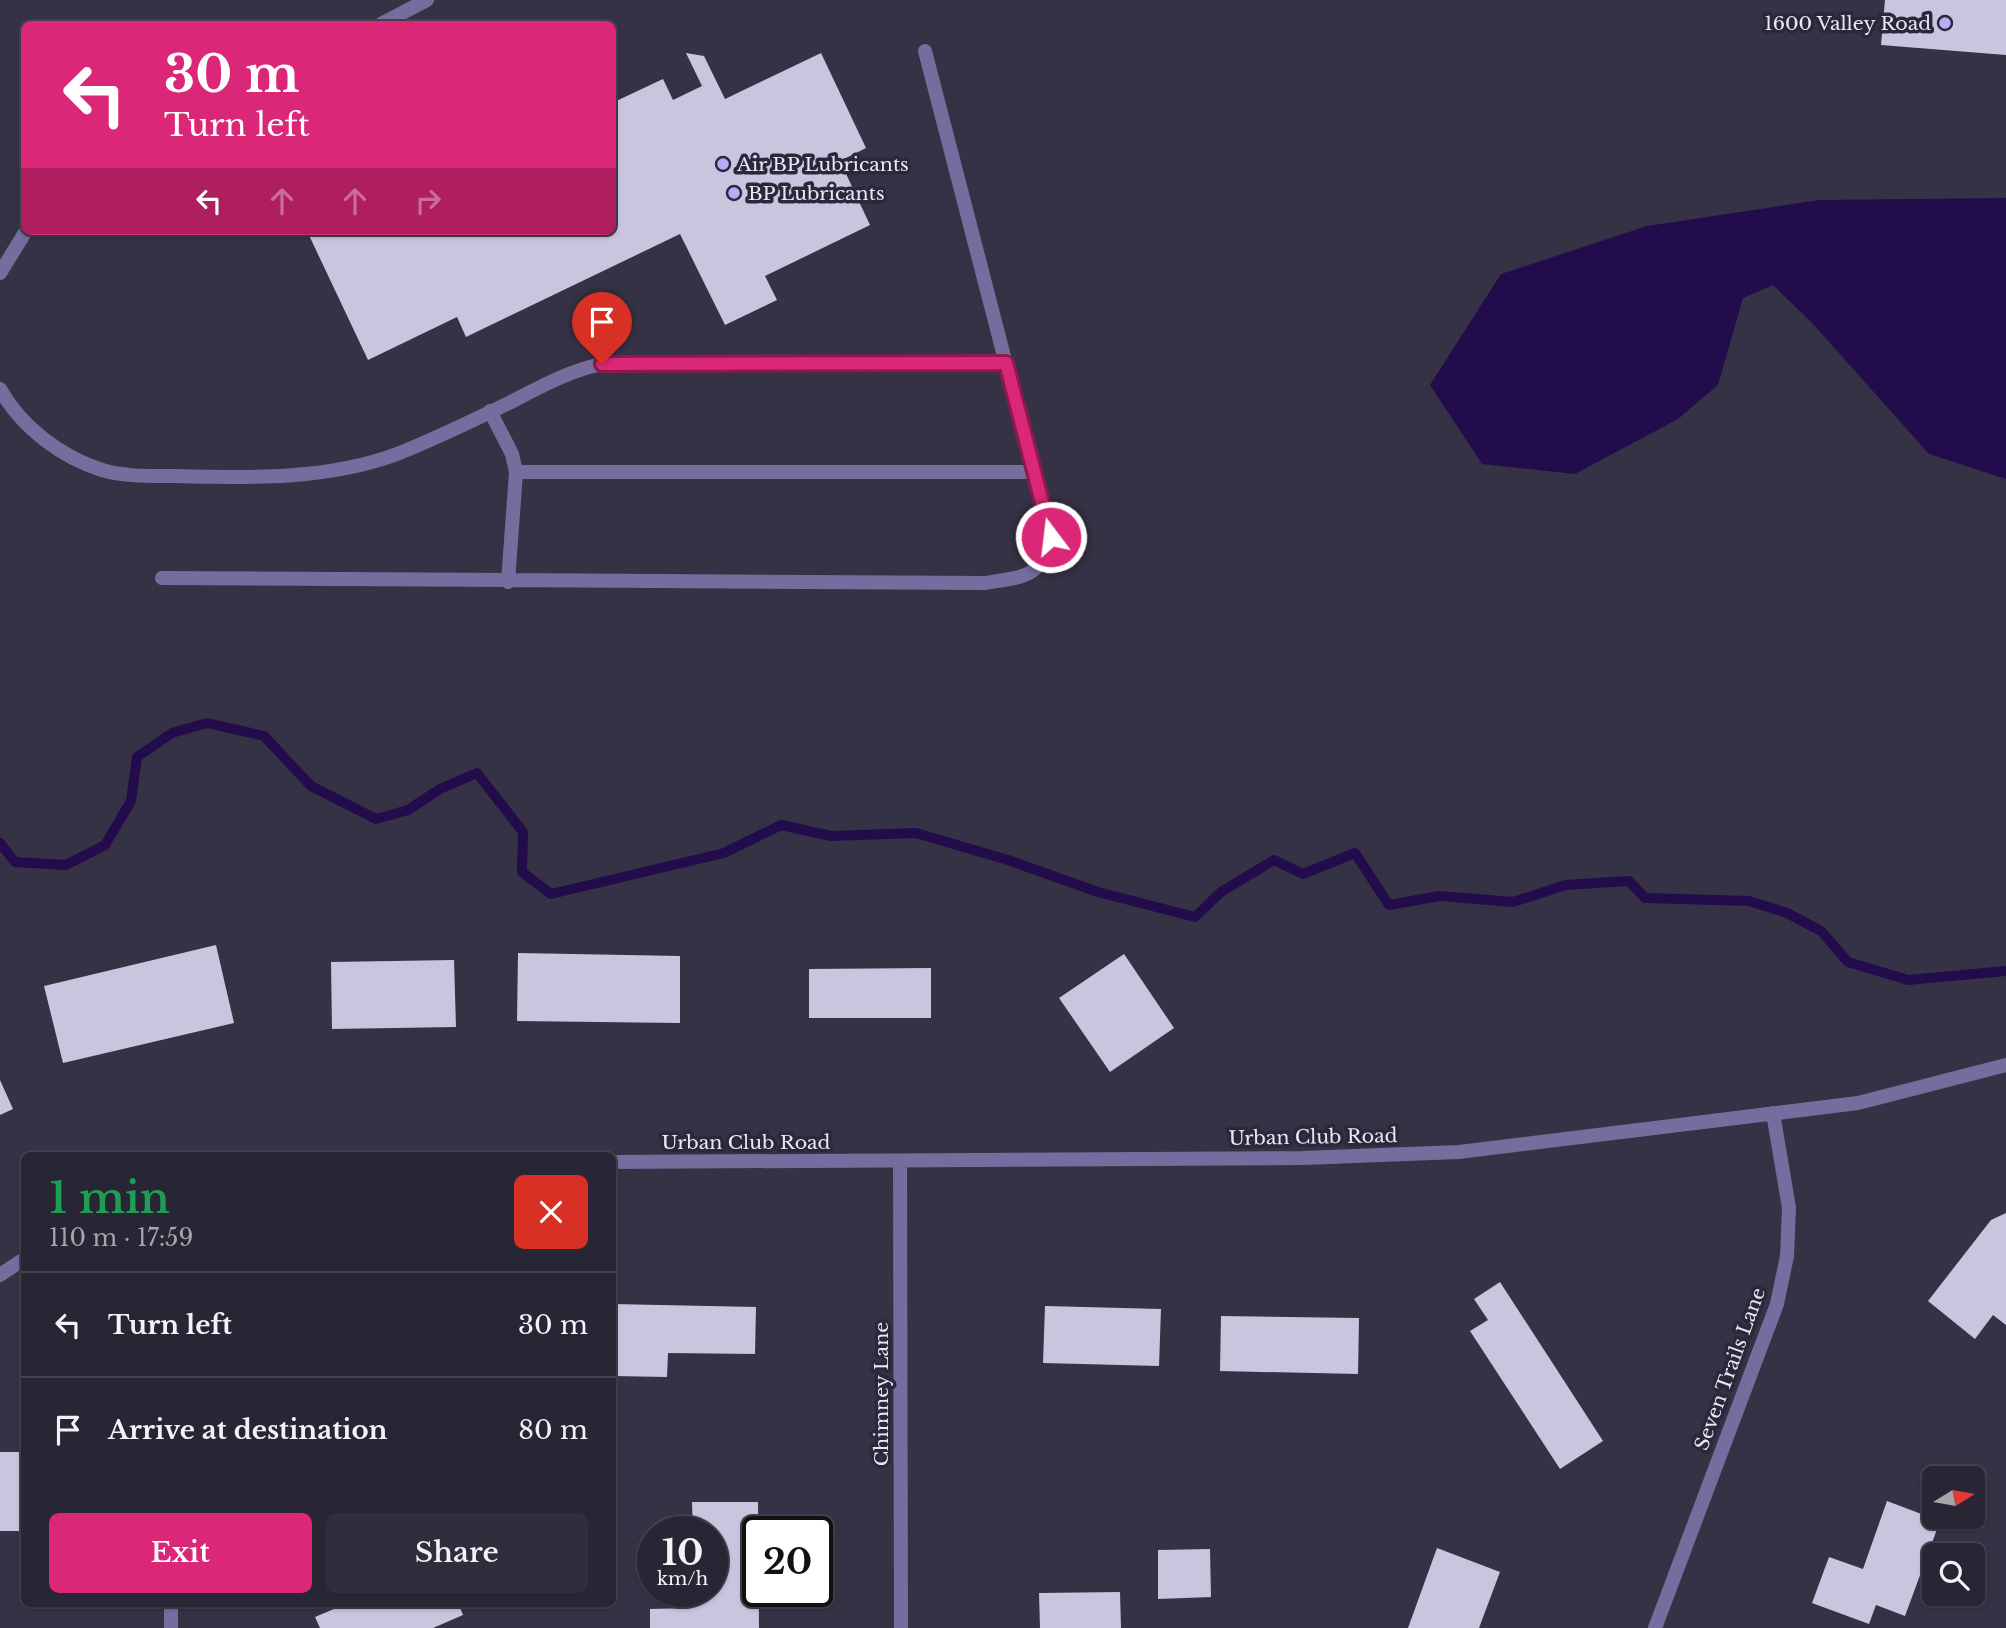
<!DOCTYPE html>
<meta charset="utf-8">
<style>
:root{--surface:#282634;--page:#302e3c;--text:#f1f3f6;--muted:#a5a5ac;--line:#44434f;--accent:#db2777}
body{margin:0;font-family:"Libre Baskerville",serif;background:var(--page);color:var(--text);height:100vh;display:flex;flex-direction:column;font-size:26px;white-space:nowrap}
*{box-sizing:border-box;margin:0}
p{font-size:23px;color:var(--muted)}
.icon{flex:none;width:38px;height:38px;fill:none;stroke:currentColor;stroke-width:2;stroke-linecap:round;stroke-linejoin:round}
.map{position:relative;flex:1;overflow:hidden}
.side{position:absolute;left:21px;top:1152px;width:595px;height:455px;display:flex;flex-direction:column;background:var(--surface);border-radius:10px;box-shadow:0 2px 5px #0004,0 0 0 2px var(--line)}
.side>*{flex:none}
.guide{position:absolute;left:21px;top:21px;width:595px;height:214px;border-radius:10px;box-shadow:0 2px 5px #0004,0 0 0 2px var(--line);background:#db2777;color:#fff;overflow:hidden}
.needle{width:46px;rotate:79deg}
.tools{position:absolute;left:1922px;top:1466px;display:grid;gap:14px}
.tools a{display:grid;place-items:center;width:63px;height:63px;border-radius:10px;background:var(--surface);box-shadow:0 2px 5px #0004,0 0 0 2px var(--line);font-size:35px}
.speed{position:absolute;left:637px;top:1516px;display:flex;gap:14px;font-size:35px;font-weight:700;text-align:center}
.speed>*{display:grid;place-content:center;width:91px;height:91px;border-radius:50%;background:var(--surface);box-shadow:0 2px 5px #0004,0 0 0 2px var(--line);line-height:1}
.speed small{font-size:18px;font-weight:400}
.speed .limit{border:4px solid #111;border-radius:10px;background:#fff;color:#111}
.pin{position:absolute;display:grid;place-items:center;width:60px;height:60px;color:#fff;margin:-72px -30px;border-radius:50% 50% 50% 0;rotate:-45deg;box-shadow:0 0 7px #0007}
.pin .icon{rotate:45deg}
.me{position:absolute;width:77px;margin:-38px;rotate:345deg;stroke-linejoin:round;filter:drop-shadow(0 0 5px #0008)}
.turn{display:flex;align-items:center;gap:24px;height:147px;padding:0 28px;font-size:32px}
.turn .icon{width:91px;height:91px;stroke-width:2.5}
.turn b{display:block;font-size:49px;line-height:60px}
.lanes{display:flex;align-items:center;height:66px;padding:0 28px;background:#0003;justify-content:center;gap:35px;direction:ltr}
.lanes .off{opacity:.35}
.round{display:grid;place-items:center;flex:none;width:74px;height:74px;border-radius:10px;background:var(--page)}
.headline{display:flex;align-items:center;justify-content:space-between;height:119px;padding:0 28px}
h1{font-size:42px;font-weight:600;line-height:52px;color:#1e9e55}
.cta{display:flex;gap:14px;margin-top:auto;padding:14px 28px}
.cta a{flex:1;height:80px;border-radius:10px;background:var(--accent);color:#fff;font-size:28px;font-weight:600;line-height:80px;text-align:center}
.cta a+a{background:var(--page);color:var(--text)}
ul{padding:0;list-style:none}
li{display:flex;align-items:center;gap:21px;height:105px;padding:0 28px;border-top:2px solid var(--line)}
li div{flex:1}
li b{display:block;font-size:26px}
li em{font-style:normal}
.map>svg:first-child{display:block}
.water{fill:#230c4c}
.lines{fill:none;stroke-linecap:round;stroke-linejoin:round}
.stream{stroke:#230c4c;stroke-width:10}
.building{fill:#c9c5de}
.service{stroke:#766d9e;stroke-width:14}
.minor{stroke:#766d9e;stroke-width:14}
.route-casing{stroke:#8e194d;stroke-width:18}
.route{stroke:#db2777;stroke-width:12}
.poi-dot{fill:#b9abf7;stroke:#2c283b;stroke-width:2.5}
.labels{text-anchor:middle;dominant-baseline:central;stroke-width:7;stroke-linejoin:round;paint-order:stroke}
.poi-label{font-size:19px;fill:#e9e7f4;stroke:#2c283b;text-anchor:start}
.street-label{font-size:19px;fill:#e9e7f4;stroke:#2c283b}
</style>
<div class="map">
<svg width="2006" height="1628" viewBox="0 0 2006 1628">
<rect width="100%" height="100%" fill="#363245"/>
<path class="water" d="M2006 198V479L1929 454 1813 324 1773 285 1743 298 1718 385 1678 419 1575 474 1482 464 1430 385 1501 274 1647 226 1820 200Z"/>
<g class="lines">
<path class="stream" d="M0 843 15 862 66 865 105 845 131 801 137 757 172 733 207 723 264 736 311 786 376 819 408 810 440 789 477 773 523 832 522 872 551 894 724 853 781 825 831 836 916 833 1008 860 1098 892 1195 917 1221 892 1274 860 1303 874 1355 853 1389 905 1439 896 1513 902 1566 885 1629 881 1645 898 1749 901 1787 913 1821 931 1848 962 1908 980 2006 971"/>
</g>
<path class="building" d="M1885 0H2006V55L1881 45Z
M686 53 704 56 725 99 821 53 866 148 840 161 870 225 765 276 777 300 725 325 680 234 466 337 457 317 368 360 307 231H612V103L663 79 673 100 702 86Z
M216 945 234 1023 63 1063 44 986Z
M518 953 680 956V1023L517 1021Z
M1124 954 1174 1028 1110 1072 1059 998Z
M454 960 456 1027 332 1029 331 962Z
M931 968V1018H809V969Z
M0 1080 13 1109 0 1115Z
M2006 1213V1325L1993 1315 1975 1339 1928 1301 1991 1220Z
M1500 1282 1603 1441 1560 1469 1470 1331 1488 1320 1474 1299Z
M612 1304 756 1307 755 1354 668 1353 667 1377 612 1376Z
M1045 1306 1161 1309 1159 1366 1043 1363Z
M1221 1316 1359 1318 1358 1374 1220 1371Z
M0 1452H24V1531H0Z
M1887 1501 1940 1521 1905 1616 1876 1605 1869 1624 1812 1603 1829 1557 1863 1569Z
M692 1502H758L759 1628H650V1609L693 1608V1591H712V1531H693Z
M1437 1548 1500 1572 1479 1628H1408Z
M1210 1549 1211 1597 1158 1599V1550Z
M1120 1592 1121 1628H1040L1039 1593Z
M348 1603H458L463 1615 433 1628H320L315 1617Z"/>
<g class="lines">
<path class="service" d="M381 24 427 0
M0 273 26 231
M0 389C21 427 61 457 102 470 125 477 152 476 176 476 250 478 327 480 397 454 435 439 472 421 509 403 540 387 568 371 602 364H1006L925 51
M490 411 512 454 516 472 508 582
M516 472H1034
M162 578 986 583C1026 576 1039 579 1051 537L1006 364"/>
<path class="minor" d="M900 1161 901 1628
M612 1162 1303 1158 1459 1152 1858 1103 2006 1065
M0 1275 24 1259
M171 1603V1628
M1655 1628 1777 1304 1787 1256 1789 1208 1773 1113"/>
</g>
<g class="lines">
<defs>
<path id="route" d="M602 364 1006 363 1051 537"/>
</defs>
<use href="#route" class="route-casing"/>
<use href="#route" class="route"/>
</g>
<g class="poi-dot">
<circle cx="1945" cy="23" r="7"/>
<circle cx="723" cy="164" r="7"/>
<circle cx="734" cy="193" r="7"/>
</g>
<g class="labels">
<g class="poi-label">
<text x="1931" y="23" text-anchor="end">1600 Valley Road</text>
<text x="737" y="164">Air BP Lubricants</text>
<text x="748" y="193">BP Lubricants</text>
</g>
<g class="street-label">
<text transform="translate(1313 1137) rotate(-1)">Urban Club Road</text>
<text x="746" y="1142">Urban Club Road</text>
<text transform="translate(1730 1369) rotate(-70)">Seven Trails Lane</text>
<text transform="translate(881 1394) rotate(-90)">Chimney Lane</text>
</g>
</g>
</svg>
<div class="tools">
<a><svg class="needle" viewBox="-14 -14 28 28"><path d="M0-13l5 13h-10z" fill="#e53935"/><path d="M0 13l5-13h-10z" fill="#a5a5ac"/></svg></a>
<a><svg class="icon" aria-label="search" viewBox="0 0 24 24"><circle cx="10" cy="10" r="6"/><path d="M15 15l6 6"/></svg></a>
</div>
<div class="speed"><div>10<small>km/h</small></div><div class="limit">20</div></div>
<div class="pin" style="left:602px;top:364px;background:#d93025"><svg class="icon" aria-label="arrive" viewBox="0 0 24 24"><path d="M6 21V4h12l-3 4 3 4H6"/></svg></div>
<svg class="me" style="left:1051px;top:537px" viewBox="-20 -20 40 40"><circle r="17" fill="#db2777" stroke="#fff" stroke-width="3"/><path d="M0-11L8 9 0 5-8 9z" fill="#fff"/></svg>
<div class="guide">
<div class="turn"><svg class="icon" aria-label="left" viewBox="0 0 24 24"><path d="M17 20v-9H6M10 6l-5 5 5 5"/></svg><div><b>30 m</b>Turn left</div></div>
<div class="lanes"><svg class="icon" aria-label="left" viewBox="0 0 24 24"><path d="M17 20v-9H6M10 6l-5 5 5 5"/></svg><svg class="icon off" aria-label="ahead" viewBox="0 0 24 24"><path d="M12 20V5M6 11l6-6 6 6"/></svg><svg class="icon off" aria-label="ahead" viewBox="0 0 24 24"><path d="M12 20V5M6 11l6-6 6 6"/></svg><svg class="icon off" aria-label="right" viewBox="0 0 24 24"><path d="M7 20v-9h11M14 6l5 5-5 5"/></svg></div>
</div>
<section class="side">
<div class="headline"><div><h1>1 min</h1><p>110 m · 17:59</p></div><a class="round" style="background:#d93025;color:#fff"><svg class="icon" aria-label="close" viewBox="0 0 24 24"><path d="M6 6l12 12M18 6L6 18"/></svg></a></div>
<ul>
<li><svg class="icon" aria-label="left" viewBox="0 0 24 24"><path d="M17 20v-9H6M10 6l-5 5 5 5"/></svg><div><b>Turn left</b></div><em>30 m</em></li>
<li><svg class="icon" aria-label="arrive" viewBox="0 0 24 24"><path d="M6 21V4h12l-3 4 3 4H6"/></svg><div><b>Arrive at destination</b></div><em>80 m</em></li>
</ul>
<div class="cta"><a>Exit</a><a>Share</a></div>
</section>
</div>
